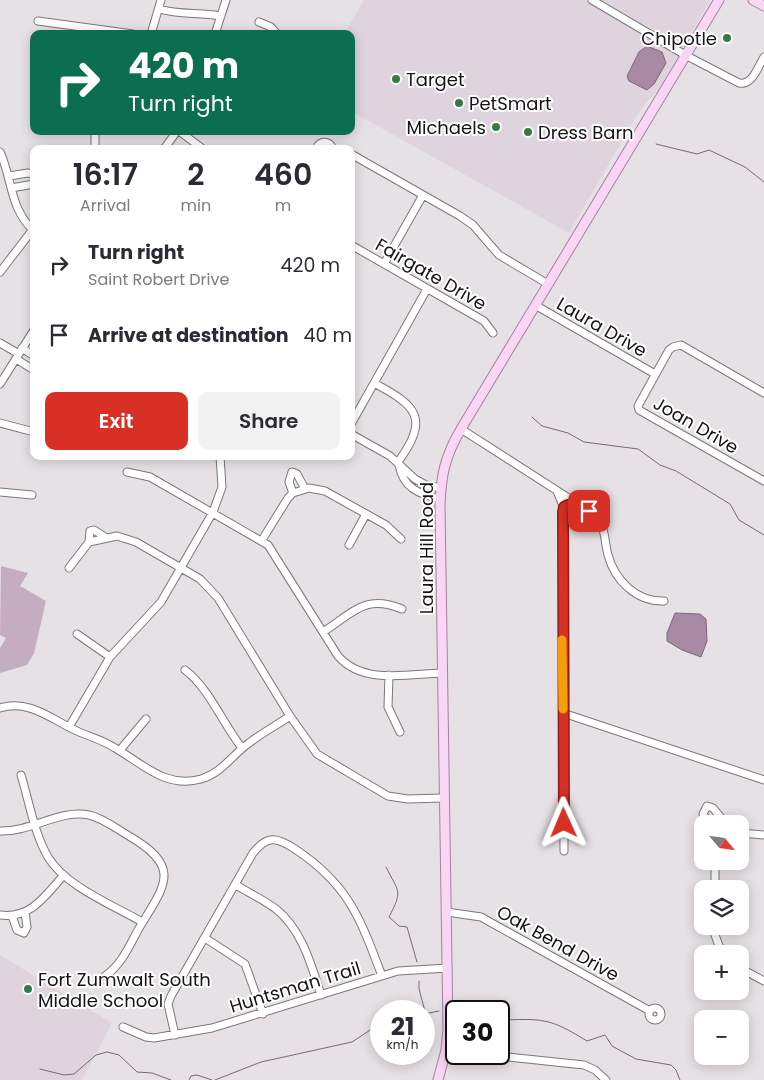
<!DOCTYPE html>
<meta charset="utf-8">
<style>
:root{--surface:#fff;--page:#f2f2f3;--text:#2b2b33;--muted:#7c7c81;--accent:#d93025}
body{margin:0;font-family:Poppins,sans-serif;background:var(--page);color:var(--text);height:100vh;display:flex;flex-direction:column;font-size:19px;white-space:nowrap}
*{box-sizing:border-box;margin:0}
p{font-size:16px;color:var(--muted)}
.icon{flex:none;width:28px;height:28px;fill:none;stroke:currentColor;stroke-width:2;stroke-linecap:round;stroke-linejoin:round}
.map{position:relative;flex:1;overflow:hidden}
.panel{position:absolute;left:30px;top:145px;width:325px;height:315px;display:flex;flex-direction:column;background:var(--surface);border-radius:10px;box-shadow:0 2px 12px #0003}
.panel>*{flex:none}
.guide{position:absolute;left:30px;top:30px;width:325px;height:105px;border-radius:10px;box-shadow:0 2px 12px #0003;background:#0b6e4f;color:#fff;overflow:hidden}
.needle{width:32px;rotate:119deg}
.controls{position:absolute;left:694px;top:815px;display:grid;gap:10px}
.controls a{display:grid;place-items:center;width:55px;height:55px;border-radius:10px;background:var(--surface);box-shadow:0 2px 12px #0003;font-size:25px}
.speed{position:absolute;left:370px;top:1000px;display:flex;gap:10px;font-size:25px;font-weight:700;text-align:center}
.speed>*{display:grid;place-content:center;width:65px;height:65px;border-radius:50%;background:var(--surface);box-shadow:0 2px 12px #0003;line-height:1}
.speed small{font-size:12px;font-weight:400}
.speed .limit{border:2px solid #111;border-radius:8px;background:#fff;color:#111}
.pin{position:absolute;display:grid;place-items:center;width:42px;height:42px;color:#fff;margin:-21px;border-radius:10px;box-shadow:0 2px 8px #0006}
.me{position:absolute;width:55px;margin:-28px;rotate:359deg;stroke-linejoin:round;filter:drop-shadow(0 0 4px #0008)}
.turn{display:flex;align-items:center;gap:18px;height:105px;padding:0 15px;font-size:22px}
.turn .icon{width:65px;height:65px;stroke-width:2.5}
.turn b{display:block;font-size:35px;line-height:42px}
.eta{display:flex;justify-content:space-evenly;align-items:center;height:85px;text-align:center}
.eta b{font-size:30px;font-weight:600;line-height:35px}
.action{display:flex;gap:10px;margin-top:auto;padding:10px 15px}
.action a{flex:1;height:58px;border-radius:10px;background:var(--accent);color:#fff;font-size:20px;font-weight:600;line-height:58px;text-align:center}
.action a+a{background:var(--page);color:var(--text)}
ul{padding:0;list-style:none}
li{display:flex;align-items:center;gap:15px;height:70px;padding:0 15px}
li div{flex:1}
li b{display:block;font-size:19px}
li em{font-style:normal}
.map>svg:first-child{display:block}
.built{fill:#dfd4dd}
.green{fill:#c5adc1}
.water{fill:#a98aa5;stroke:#7d667a}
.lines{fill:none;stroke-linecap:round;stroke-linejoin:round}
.stream{stroke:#7d667a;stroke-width:1}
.minor-casing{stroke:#7b777b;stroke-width:9}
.major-casing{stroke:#a780a1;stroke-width:11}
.minor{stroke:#fff;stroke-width:7}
.major{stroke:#f9d6f4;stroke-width:9}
.route-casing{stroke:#8d1f18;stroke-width:12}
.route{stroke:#d93025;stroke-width:9}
.slow{stroke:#f59e0b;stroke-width:9}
.poi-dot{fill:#327b49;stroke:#fff;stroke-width:2}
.labels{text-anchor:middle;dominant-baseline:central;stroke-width:4;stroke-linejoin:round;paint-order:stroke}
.poi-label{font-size:18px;fill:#151314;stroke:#fff;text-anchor:start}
.street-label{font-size:18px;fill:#151314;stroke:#fff}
</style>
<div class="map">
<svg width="764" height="1080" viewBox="0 0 764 1080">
<rect width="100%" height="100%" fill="#e6e1e5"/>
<path class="built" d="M364 0H710L659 90 647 101 634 120 569 233 351 111V34H344Z
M0 955 112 1023 82 1080H0Z"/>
<path class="green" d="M1 566 28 573 20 586 46 601 34 653 27 665 0 673V648L6 638 0 635Z"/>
<path class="water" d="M647 46 662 52 666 63 654 84 647 90 629 81 627 76 639 52Z
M675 613 700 614 706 619 707 641 701 657 682 650 667 641V633Z"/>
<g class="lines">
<path class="stream" d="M656 144 697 154 709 150 745 167 764 182
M532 417 542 426 568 433 584 442 638 449 660 465 676 471 730 504 739 520 764 535
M386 867C399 893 403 890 389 917L399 926 407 927 417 962
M419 981V989L426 1015
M459 1010V1011
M406 1011 409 1007 413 1006 419 1011
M424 1014 439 1011
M499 1020C543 1019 548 1017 587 1041L605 1035 612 1046 636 1059 671 1065 676 1070 680 1080
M40 1069 64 1075 74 1074 96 1055 107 1052 119 1055 137 1072 152 1073 171 1080
M189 1080 191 1076 197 1075 212 1080
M215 1080 261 1062 352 1042 381 1023"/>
<defs>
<path id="minor" d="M592 0 687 56 739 83C752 86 758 67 764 57
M159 9C179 15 200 12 221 16
M38 21 133 34
M259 22 271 27 277 34
M151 34 161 0
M215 34 226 0
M179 131 203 149
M95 149V131
M164 149 177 131
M316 149C320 140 329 140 333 149
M0 152C12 178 10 208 32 229
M351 154 460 216 473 225 499 255 548 284
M9 176 28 173 34 175
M11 188 34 184
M351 245 484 321 493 333
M384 264 423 195
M0 272 34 228
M535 305 655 374
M0 343 19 354
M22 348 34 356
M16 359 34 370
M374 383C417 406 430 418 398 462
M0 384 34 330
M764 393 681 345 673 347 669 350 638 406 639 410 764 481
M0 423 34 432
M351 424 427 289
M461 429 595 515C606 527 604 540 608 555 615 581 637 602 664 601
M351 434 390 456 415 479 426 485 441 488
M399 465C403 488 419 494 440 499
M127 472 150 477 268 545 338 656C363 685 408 674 442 673
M557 491 563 506 564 851
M0 492 32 495
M293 493 289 482 292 472 297 474 305 489
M262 540 288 498 293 493 309 488 325 491 386 525 401 539
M89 542 90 531 94 530 105 537
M349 545 366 514
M69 568 89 542 117 536 136 542 200 579 218 598 290 716 317 754 388 796 408 799 443 798
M323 632C354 612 365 594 402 609
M77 634 110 657
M185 670C209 688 223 724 242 748
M389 675 388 707 400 732
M0 708C30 699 52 720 77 731 90 737 103 740 115 748 143 764 166 789 201 779 222 773 232 755 249 743 262 733 277 725 290 716
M563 713 764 780
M69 727 110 657 161 602 213 512 222 487 220 456
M120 750 146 719
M21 775C29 801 34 833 48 857 65 886 113 905 142 922
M710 824 703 814 707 806 713 808 726 824
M0 831C31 832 60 809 89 815 103 818 117 829 129 836 184 868 164 886 138 930 129 947 121 965 105 976
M740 833 764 835
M236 885C249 893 264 900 276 909 302 930 311 964 321 995
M715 889V861
M447 912 481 917 650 1011
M0 915C31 919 45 896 63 876
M12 916 17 930 24 933 27 927 25 912
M715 926V935L722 954
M205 938 245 964 263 1014
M740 968 764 981
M649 1014a6 6 0 1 1 12 0a6 6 0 1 1-12 0Z
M123 1027 146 1037 154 1038 212 1028 398 971 448 968
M175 1035 168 1004 171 996 253 853C267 835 277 837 295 849 349 885 360 918 382 976
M446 1050 456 1051
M479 1054 584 1065 595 1070 606 1080"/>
<path id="major" d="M753 0 764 6
M438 1080 446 1050 448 1029 440 506C441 475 445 456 461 429L719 0"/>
</defs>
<use href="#minor" class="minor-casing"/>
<use href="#major" class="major-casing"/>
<use href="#minor" class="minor"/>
<use href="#major" class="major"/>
</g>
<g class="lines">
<defs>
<path id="route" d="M564 823 563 512 564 507C573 501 581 506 589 511"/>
</defs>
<use href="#route" class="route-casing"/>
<use href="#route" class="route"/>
<path class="slow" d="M562 640 563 709"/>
</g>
<g class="poi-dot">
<circle cx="727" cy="38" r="5"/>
<circle cx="396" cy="79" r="5"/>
<circle cx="459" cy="103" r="5"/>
<circle cx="496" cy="127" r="5"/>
<circle cx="528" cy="132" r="5"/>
<circle cx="28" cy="989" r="5"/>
</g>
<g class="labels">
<g class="poi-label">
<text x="717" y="38" text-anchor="end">Chipotle</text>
<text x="406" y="79">Target</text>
<text x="469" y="103">PetSmart</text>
<text x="486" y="127" text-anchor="end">Michaels</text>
<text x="538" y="132">Dress Barn</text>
<text x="38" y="979">Fort Zumwalt South<tspan x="38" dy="21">Middle School</tspan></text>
</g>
<g class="street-label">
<text transform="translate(431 274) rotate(30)">Fairgate Drive</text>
<text transform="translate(602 327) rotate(30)">Laura Drive</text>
<text transform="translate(696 425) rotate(30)">Joan Drive</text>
<text transform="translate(426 548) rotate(-90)">Laura Hill Road</text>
<text transform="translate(558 943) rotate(29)">Oak Bend Drive</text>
<text transform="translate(295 987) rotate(-17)">Huntsman Trail</text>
</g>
</g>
</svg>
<div class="controls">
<a><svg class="needle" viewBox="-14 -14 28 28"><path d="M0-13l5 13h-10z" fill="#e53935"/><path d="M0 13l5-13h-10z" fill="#7c7c81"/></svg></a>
<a><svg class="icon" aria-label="layers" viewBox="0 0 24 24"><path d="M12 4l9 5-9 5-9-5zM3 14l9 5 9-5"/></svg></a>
<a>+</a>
<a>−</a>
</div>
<div class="speed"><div>21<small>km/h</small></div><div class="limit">30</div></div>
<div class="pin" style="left:589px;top:511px;background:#d93025"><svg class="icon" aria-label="arrive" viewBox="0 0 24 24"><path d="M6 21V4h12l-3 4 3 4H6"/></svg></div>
<svg class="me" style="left:564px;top:823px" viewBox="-20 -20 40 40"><path d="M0-17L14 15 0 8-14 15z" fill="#d93025" stroke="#fff" stroke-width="4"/></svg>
<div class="guide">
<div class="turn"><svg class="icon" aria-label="right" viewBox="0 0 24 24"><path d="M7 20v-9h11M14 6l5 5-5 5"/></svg><div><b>420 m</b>Turn right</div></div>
</div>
<section class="panel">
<div class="eta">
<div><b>16:17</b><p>Arrival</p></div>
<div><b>2</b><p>min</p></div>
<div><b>460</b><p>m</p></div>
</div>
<ul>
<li><svg class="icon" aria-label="right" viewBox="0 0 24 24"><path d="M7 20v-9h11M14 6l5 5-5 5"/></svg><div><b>Turn right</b><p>Saint Robert Drive</p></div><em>420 m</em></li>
<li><svg class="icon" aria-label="arrive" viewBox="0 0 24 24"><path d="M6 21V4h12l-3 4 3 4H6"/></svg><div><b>Arrive at destination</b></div><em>40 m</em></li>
</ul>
<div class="action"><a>Exit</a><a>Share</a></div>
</section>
</div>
